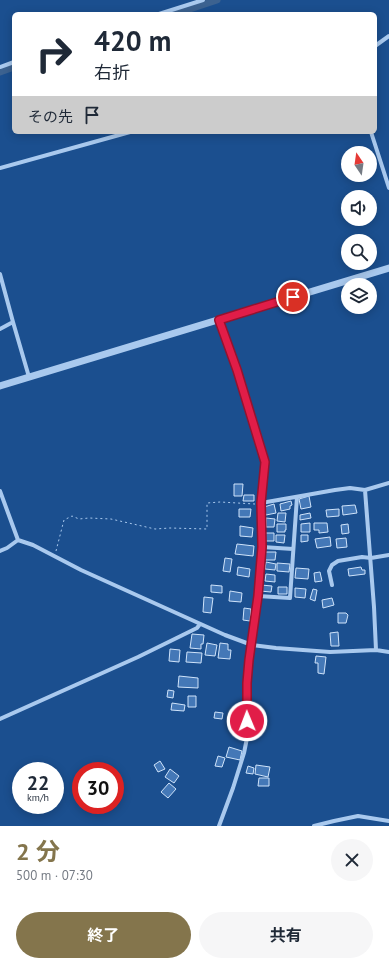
<!DOCTYPE html>
<html lang="ja">
<meta charset="utf-8">
<style>
:root{--surface:#fff;--page:#f6f6f7;--text:#1f2937;--muted:#747a83;--accent:#84754c}
body{margin:0;font-family:"PT Sans","Noto Sans JP",sans-serif;background:var(--page);color:var(--text);height:100vh;display:flex;flex-direction:column;font-size:15px;white-space:nowrap}
*{box-sizing:border-box;margin:0}
p{font-size:13px;color:var(--muted)}
.icon{flex:none;width:22px;height:22px;fill:none;stroke:currentColor;stroke-width:2;stroke-linecap:round;stroke-linejoin:round}
.map{position:relative;height:826px;overflow:hidden}
.details{display:flex;flex-direction:column;background:var(--surface);flex:1}
.details>*{flex:none}
.banner{position:absolute;left:12px;top:12px;width:365px;height:122px;border-radius:6px;box-shadow:0 2px 10px #0003;background:#fff;color:var(--text);overflow:hidden}
.needle{width:26px;rotate:347deg}
.controls{position:absolute;left:341px;top:146px;display:grid;gap:8px}
.controls a{display:grid;place-items:center;width:36px;height:36px;border-radius:50%;background:var(--surface);box-shadow:0 2px 10px #0003;font-size:20px}
.speed{position:absolute;left:12px;top:762px;display:flex;gap:8px;font-size:20px;font-weight:700;text-align:center}
.speed>*{display:grid;place-content:center;width:52px;height:52px;border-radius:50%;background:var(--surface);box-shadow:0 2px 10px #0003;line-height:1}
.speed small{font-size:10px;font-weight:400}
.speed .limit{border:6px solid #d22;background:#fff;color:#111}
.pin{position:absolute;display:grid;place-items:center;width:34px;height:34px;color:#fff;margin:-17px;border:2px solid #fff;border-radius:50%;box-shadow:0 1px 4px #0007}
.me{position:absolute;width:44px;margin:-22px;rotate:359deg;stroke-linejoin:round;filter:drop-shadow(0 0 3px #0008)}
.turn{display:flex;align-items:center;gap:14px;height:84px;padding:0 16px;font-size:18px}
.turn .icon{width:52px;height:52px;stroke-width:2.5}
.turn b{display:block;font-size:28px;line-height:34px}
.then{display:flex;align-items:center;height:38px;padding:0 16px;background:#0003;gap:8px;font-size:15px}
.round{display:grid;place-items:center;flex:none;width:42px;height:42px;border-radius:21px;background:var(--page)}
.summary{display:flex;align-items:center;justify-content:space-between;height:68px;padding:0 16px}
h1{font-size:24px;font-weight:700;line-height:30px;color:var(--accent)}
.action{display:flex;gap:8px;margin-top:auto;padding:8px 16px}
.action a{flex:1;height:46px;border-radius:24px;background:var(--accent);color:#fff;font-size:16px;font-weight:700;line-height:46px;text-align:center}
.action a+a{background:var(--page);color:var(--text)}
.map>svg:first-child{display:block}
.lines{fill:none;stroke-linecap:round;stroke-linejoin:round}
.canal{stroke:#3c6290;stroke-width:7}
.building{fill:#4478b7;stroke:#cfe3fa}
.path{stroke:#a9c9ee;stroke-width:1;stroke-dasharray:2 3;stroke-linecap:butt}
.minor{stroke:#a9c9ee;stroke-width:4}
.tertiary{stroke:#a9c9ee;stroke-width:7}
.route-casing{stroke:#92132f;stroke-width:10}
.route{stroke:#e11d48;stroke-width:7}
</style>
<div class="map">
<svg width="389" height="826" viewBox="0 0 389 826">
<rect width="100%" height="100%" fill="#1b4f8f"/>
<g class="lines">
<path class="canal" d="M175 14 217 0
M0 72 14 67"/>
</g>
<path class="building" d="M234 484H243L242 496H234Z
M244 495H254V501H243Z
M309 496 311 507 301 509 299 499Z
M291 501 292 505 290 506V509L281 511 280 504Z
M274 504 276 513 266 515 264 507Z
M355 505 357 513 343 515 342 506Z
M239 509H251L250 517H239Z
M339 509V516L327 517 326 510Z
M278 513H286L285 522 277 521Z
M310 513 311 518 300 520V515Z
M266 518 275 519 274 527H266Z
M310 523V532H301V524Z
M314 523H327L328 532 319 533V530H314Z
M277 524H286V530H285V532H277Z
M348 524 349 533 342 534 341 525Z
M240 526 253 528 252 537 240 536Z
M264 533H274V541H265Z
M276 535H285L284 543 276 542Z
M301 535H308V541L301 542Z
M330 537 331 546 317 548 315 539Z
M346 538 347 547 337 548 336 539Z
M237 544 254 546 253 556 235 554Z
M265 552H276L275 560H265Z
M225 558 232 559 230 572 223 571Z
M266 562 276 564 275 570 265 569Z
M277 563 290 564 289 572 277 571Z
M238 567 250 569 249 577 237 575Z
M361 567 362 570H365V574L349 576 348 569Z
M296 568 309 569 308 579 295 578Z
M320 572 322 581 315 582 314 573Z
M266 574 275 575V582L265 581Z
M211 585 222 586V593L211 592Z
M261 585 272 586 271 592 260 591Z
M278 587H287V594H278Z
M295 588 306 589 305 598 295 597Z
M313 589 317 590 315 601 310 599Z
M230 591 242 593 241 602 229 601Z
M204 597 213 598 211 613 203 612Z
M332 598 334 605 323 608 322 600Z
M244 608 251 609 250 621 243 620Z
M338 613H346L348 615 346 623H338Z
M338 632 339 646H331L330 633Z
M192 634 204 635 203 644H201V649L190 648Z
M207 643 217 645 215 656 205 655Z
M220 643 228 644V650H231L230 659 218 658Z
M170 649 180 650 179 662 169 661Z
M187 652 202 653 201 663 186 662Z
M316 656 326 657 324 674 318 673V663H315Z
M179 676 198 678V688L178 687Z
M168 690 174 691 173 698 167 697Z
M188 696H196V707H188Z
M172 703 185 705 184 711 171 710Z
M215 712 223 713 222 719 214 718Z
M229 747 242 751 240 760 226 757Z
M218 756 225 758 222 767 215 766Z
M160 761 165 769 158 772 154 765Z
M256 765 270 767 268 777 255 774Z
M248 766 254 768 253 774 246 773Z
M170 769 179 776 174 783 165 777Z
M259 778H269V786H258Z
M169 783 176 789 168 798 161 792Z"/>
<g class="lines">
<path class="path" d="M56 551 64 520 72 516 79 519 89 518 111 519 155 529 170 528 207 529V503L220 502 255 504"/>
<path class="minor" d="M159 14 203 0
M375 46 389 36
M0 67 14 62
M371 132 389 188
M0 168 130 132
M0 274 13 322 0 329
M219 320 237 370 265 462 261 503 262 547 258 596 249 660 247 683 248 733 244 753 233 788 219 826
M13 322 29 377
M365 490 374 607 376 650
M0 491 18 540 33 545 81 570 225 635 252 645 276 648 330 652 376 650 389 652
M261 503 335 490 350 488 365 490 389 483
M262 547 293 549
M0 551 7 548 18 540
M332 585 329 571 332 565 338 561 362 557 371 558 389 555
M258 596 290 598 297 497
M0 719 138 657 197 628 200 624
M314 826 334 821 358 816 389 821"/>
<path class="tertiary" d="M0 386 389 268"/>
</g>
<g class="lines">
<defs>
<path id="route" d="M247 721V683L249 660 258 596 262 547 261 503 265 462 237 370 219 320 293 297"/>
</defs>
<use href="#route" class="route-casing"/>
<use href="#route" class="route"/>
</g>
</svg>
<div class="controls">
<a><svg class="needle" viewBox="-14 -14 28 28"><path d="M0-13l5 13h-10z" fill="#e53935"/><path d="M0 13l5-13h-10z" fill="#747a83"/></svg></a>
<a><svg class="icon" aria-label="sound" viewBox="0 0 24 24"><path d="M4 9h4l5-4v14l-5-4H4zM17 9q2 3 0 6"/></svg></a>
<a><svg class="icon" aria-label="search" viewBox="0 0 24 24"><circle cx="10" cy="10" r="6"/><path d="M15 15l6 6"/></svg></a>
<a><svg class="icon" aria-label="layers" viewBox="0 0 24 24"><path d="M12 4l9 5-9 5-9-5zM3 14l9 5 9-5"/></svg></a>
</div>
<div class="speed"><div>22<small>km/h</small></div><div class="limit">30</div></div>
<div class="pin" style="left:293px;top:297px;background:#d93025"><svg class="icon" aria-label="arrive" viewBox="0 0 24 24"><path d="M6 21V4h12l-3 4 3 4H6"/></svg></div>
<svg class="me" style="left:247px;top:721px" viewBox="-20 -20 40 40"><circle r="17" fill="#e11d48" stroke="#fff" stroke-width="3"/><path d="M0-11L8 9 0 5-8 9z" fill="#fff"/></svg>
<div class="banner">
<div class="turn"><svg class="icon" aria-label="right" viewBox="0 0 24 24"><path d="M7 20v-9h11M14 6l5 5-5 5"/></svg><div><b>420 m</b>右折</div></div>
<div class="then">その先<svg class="icon" aria-label="arrive" viewBox="0 0 24 24"><path d="M6 21V4h12l-3 4 3 4H6"/></svg></div>
</div>
</div>
<section class="details">
<div class="summary"><div><h1>2 分</h1><p>500 m · 07:30</p></div><a class="round"><svg class="icon" aria-label="close" viewBox="0 0 24 24"><path d="M6 6l12 12M18 6L6 18"/></svg></a></div>
<div class="action"><a>終了</a><a>共有</a></div>
</section>
